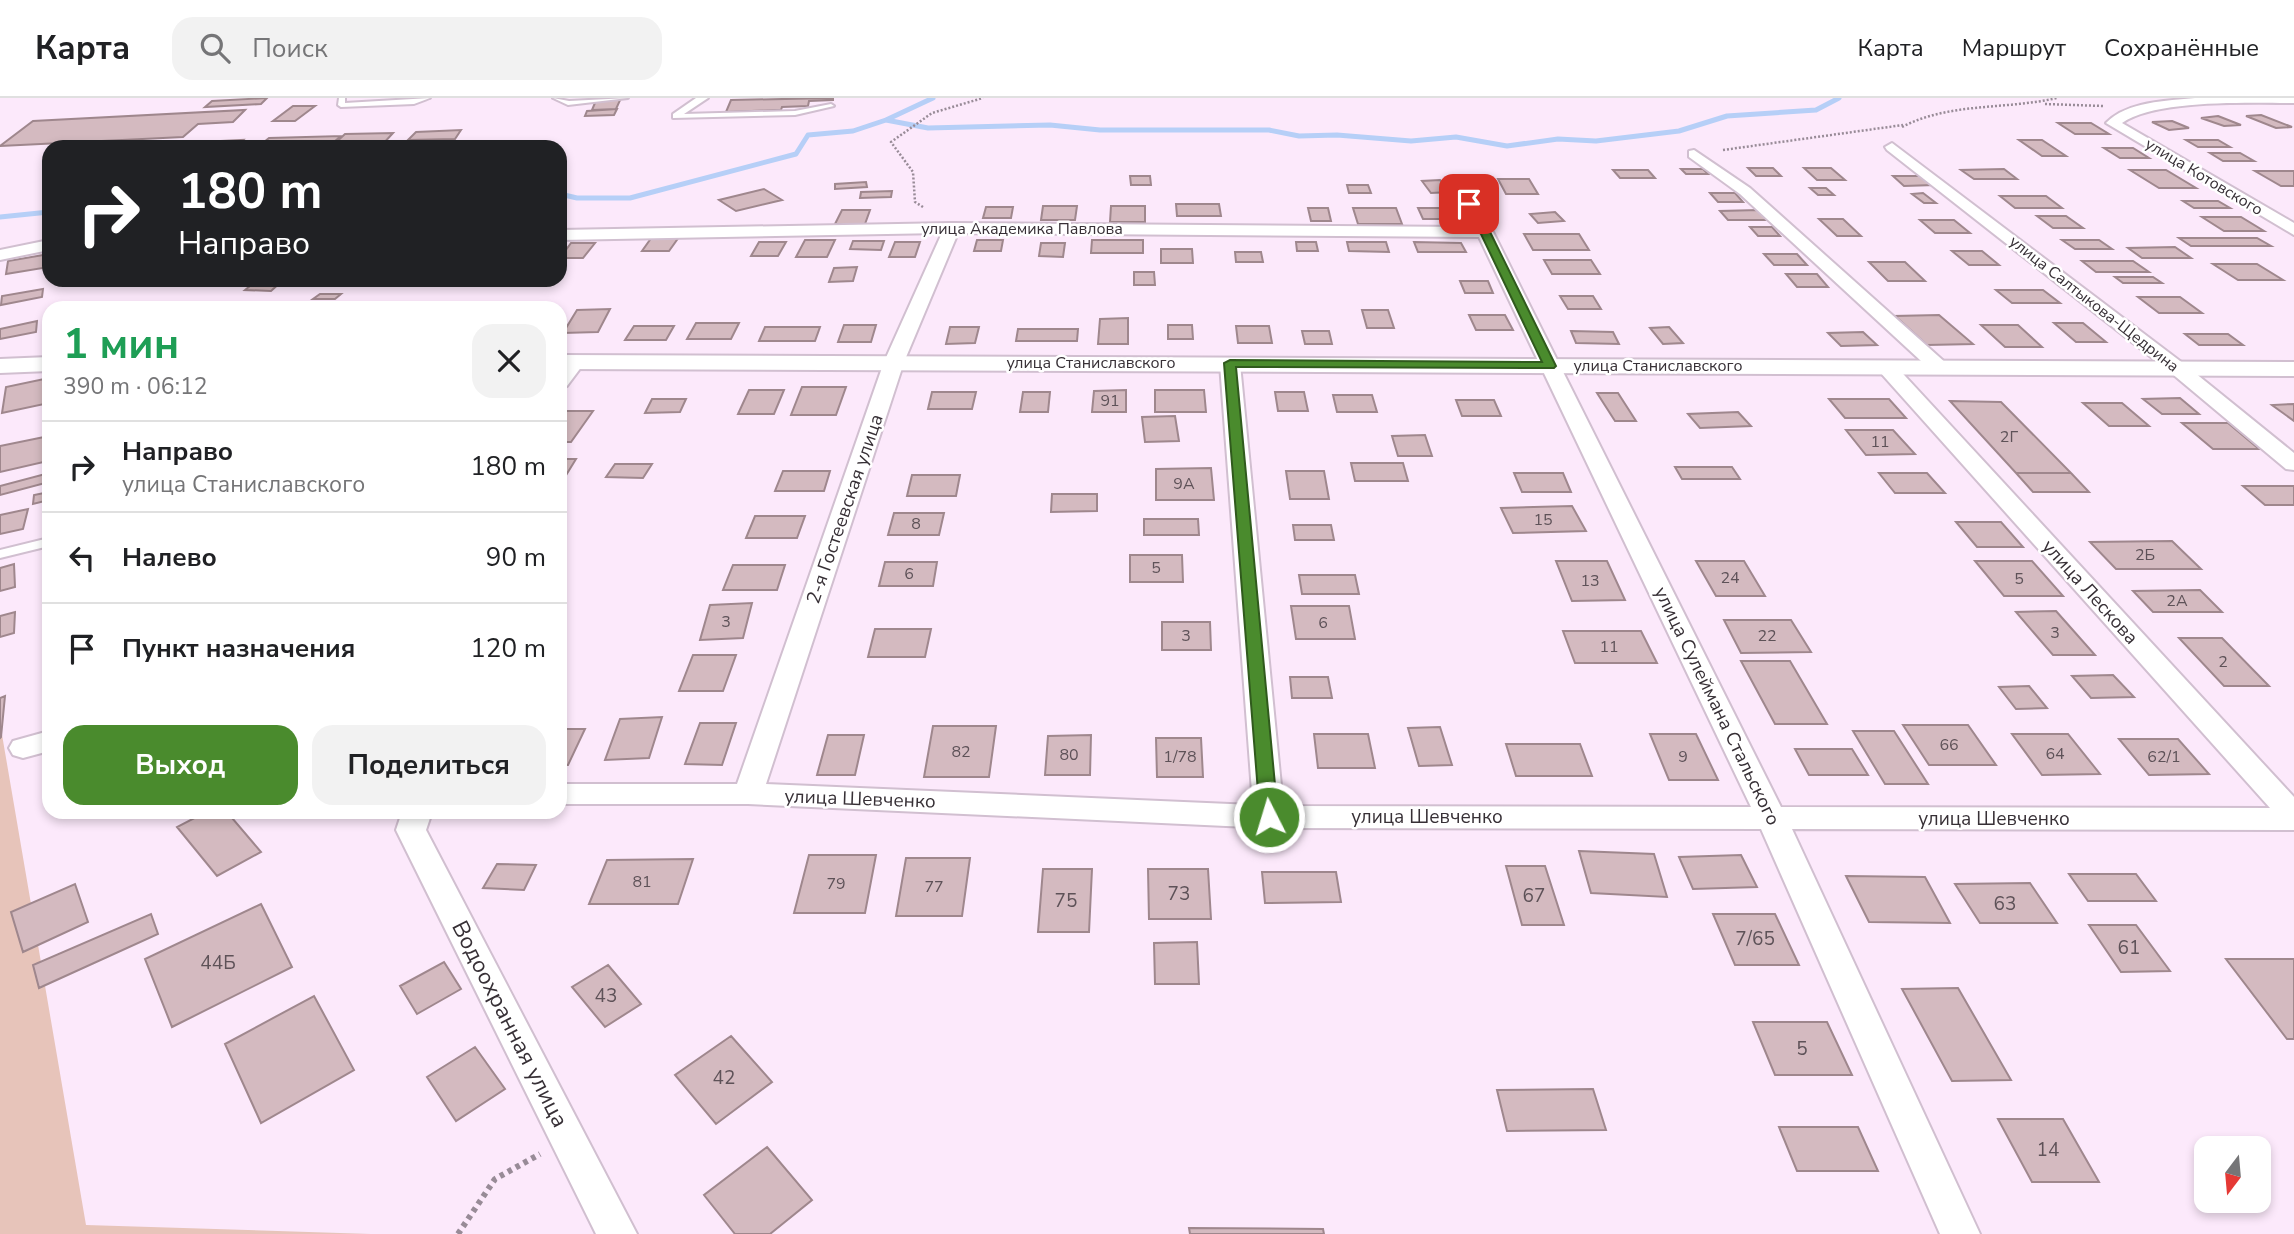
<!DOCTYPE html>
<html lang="ru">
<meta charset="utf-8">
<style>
:root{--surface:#fff;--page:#f2f2f2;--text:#202124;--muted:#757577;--line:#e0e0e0;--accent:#4a8b2d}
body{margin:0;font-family:"Nunito Sans",sans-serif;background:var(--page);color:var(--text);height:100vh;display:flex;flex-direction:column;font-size:26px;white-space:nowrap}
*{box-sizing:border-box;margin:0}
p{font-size:23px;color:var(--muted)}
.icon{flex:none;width:38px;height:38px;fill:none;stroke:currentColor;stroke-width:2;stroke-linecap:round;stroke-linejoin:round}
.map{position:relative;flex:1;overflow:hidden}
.panel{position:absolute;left:42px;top:203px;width:525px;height:518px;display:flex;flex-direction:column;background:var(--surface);border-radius:21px;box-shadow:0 4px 10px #0003}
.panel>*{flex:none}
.guide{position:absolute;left:42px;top:42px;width:525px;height:147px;border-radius:21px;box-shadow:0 4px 10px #0003;background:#202124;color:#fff;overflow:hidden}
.needle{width:46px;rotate:196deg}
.tools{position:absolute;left:2194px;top:1038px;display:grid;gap:14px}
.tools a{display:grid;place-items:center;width:77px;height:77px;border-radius:14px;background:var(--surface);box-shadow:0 4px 10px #0003;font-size:35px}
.pin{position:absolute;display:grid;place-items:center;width:60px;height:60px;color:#fff;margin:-30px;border-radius:14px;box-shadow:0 4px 10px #0006}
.me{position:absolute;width:77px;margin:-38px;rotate:355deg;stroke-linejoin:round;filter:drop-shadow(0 0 5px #0008)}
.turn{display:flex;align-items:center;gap:24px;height:147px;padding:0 21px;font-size:32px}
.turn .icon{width:91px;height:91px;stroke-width:2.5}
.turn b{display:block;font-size:49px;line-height:60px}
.round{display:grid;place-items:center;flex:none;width:74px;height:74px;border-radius:21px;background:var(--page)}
.headline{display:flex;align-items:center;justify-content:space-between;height:119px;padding:0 21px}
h1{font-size:42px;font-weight:700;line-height:52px;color:#1e9e55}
.primary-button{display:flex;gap:14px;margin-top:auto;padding:14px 21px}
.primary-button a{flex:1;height:80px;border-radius:21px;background:var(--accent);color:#fff;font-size:28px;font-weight:700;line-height:80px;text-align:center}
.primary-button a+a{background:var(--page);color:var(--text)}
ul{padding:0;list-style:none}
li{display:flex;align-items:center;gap:21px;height:91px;padding:0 21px;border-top:2px solid var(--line)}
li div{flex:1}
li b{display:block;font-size:26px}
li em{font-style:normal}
header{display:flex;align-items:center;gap:42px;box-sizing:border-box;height:98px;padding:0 35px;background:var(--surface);border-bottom:2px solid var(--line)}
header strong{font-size:33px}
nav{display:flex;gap:38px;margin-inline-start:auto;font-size:24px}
.search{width:490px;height:63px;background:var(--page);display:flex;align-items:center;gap:18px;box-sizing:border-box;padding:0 24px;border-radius:21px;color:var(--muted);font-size:26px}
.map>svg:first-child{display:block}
.green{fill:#e7c4ba}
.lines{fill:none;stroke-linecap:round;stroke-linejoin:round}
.stream{stroke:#b6cff7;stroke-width:5}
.building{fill:#d4bac0;stroke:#9f878d;stroke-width:2}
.service-casing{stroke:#d1bfd0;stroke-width:4}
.minor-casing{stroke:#d1bfd0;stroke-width:4}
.tertiary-casing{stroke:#d1bfd0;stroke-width:4}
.path-far1{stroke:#988b97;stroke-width:2.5;stroke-dasharray:2 2;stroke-linecap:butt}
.path{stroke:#988b97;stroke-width:6;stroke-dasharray:4.5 4.5;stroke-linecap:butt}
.service{fill:#fff;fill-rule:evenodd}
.minor{fill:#fff;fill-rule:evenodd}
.tertiary{fill:#fff;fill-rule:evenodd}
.route{fill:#4a8b2d;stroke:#305a1d;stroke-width:2}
.labels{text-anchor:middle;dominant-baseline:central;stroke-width:5;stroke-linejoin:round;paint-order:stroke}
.far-street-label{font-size:16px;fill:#373036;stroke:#fff}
.number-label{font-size:16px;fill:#5e5258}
.street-label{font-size:19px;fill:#373036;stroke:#fff}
.near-number-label{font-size:19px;fill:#5e5258}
.near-street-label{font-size:23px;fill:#373036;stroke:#fff}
</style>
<header>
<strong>Карта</strong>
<div class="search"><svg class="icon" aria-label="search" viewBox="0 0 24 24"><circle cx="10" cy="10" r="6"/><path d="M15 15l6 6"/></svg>Поиск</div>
<nav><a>Карта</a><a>Маршрут</a><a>Сохранённые</a></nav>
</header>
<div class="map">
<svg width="2294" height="1136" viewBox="0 0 2294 1136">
<rect width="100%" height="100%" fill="#fce9fb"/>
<path class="green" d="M0 625 86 1127 371 1136H0Z"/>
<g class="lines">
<path class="stream" d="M886 22 933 0
M560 96 577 100H630L796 56 808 37 853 33 886 22 928 30 1050 27 1100 32H1269L1299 38 1337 37 1411 43 1456 39 1507 48 1558 41 1596 43 1679 33 1727 18 1816 12 1839 0
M0 119 49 114"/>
</g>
<path class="building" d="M267 0 261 6 205 9 212 3Z
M597 0H621L616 11 592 12Z
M833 0V2L809 3 808 8 782 9 781 12 726 14 731 2Z
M293 8H315L295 23H273Z
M617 11 614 17 585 18 587 13Z
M245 12 233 24 198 26 183 39 0 48 33 23Z
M2261 17 2292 29 2276 30 2246 18Z
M2218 18 2241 27 2224 28 2201 20Z
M2172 23 2189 30 2169 32 2152 24Z
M2058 25H2091L2109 36H2075Z
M461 32 455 41 408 42 416 34Z
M393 35 382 47 332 48 345 36Z
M341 38 328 49H258L269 40Z
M243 42 235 49H194L201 44Z
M2019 42H2042L2066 58H2042Z
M2186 42H2218L2230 49H2198Z
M2104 50H2133L2149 60H2120Z
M2210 55H2240L2254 63H2223Z
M1748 70H1773L1781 78H1756Z
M1804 70H1831L1845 82H1817Z
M1681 71H1703L1708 76H1686Z
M2004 71 2017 81H1974L1961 72Z
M1613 72H1648L1655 80H1620Z
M2130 72H2166L2196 90H2159Z
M2255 73H2294V88H2281Z
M1130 78H1150L1151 87H1131Z
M1893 78H1921L1933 87 1904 88Z
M1498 81H1529L1538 96H1506Z
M1440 82 1450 94 1431 95 1422 83Z
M866 84 867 89 835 91V86Z
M1347 87H1368L1371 95H1349Z
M1810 90H1826L1834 97H1818Z
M764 91 782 102 736 113 719 102Z
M892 93 891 99 860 100 861 94Z
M1710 95H1735L1743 104H1718Z
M1923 95 1936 105H1924L1912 96Z
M2000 98H2046L2062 110H2015Z
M2183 103H2218L2230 110H2194Z
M1176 106H1219L1221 118H1177Z
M1043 108H1077L1075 122H1041Z
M1111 108H1145V124H1110Z
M986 109H1013L1011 120H983Z
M1308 110H1328L1331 123H1311Z
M1353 110H1396L1402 126H1358Z
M1418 110H1452L1457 121H1423Z
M842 112H870L865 126H835Z
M1759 112 1768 122H1728L1720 113Z
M1555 114 1564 123 1538 125 1530 116Z
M2037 118H2066L2083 130H2053Z
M2202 119H2241L2264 133H2224Z
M1819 121H1843L1861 138H1837Z
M1920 122H1954L1970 135H1935Z
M1750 129H1772L1780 138H1758Z
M1524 136H1579L1589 152H1533Z
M652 139H679L669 153H642Z
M2179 140H2257L2271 148H2191Z
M805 142H835L827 159H796Z
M977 142H1003L1001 153H974Z
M1092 142H1143V155H1091Z
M2062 142H2099L2112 151H2075Z
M853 143H884L881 152 850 151Z
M759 144H786L778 158H751Z
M895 144H920L915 159H889Z
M1296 144H1316L1318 153H1297Z
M1347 144H1386L1389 154 1349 153Z
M1414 144 1461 145 1466 154H1418Z
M571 145H595L583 160H560Z
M1041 145H1065L1063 159 1039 158Z
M2175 149 2191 160H2142L2128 150Z
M1161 151H1192L1193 165H1161Z
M1952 153H1982L1999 167H1969Z
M1235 154H1261L1263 164H1236Z
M49 156V169L6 176 8 163Z
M1764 156H1797L1807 167H1774Z
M1544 162H1591L1600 176H1552Z
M2082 163H2133L2149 174H2096Z
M1869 164H1905L1925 183H1888Z
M2213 166H2257L2283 182H2238Z
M857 169 853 183 829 184 834 170Z
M1134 174H1154L1155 187H1134Z
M1786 176H1817L1828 189H1797Z
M2115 179H2153L2162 185H2123Z
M1460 183H1488L1493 195H1465Z
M255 184H281L271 193 245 192Z
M43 191 42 199 1 207 2 198Z
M1996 192H2043L2060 205H2012Z
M320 196H341L335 201H313Z
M1560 198H1593L1601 211H1568Z
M2138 199H2180L2202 215H2159Z
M610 211 598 234 563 235 577 212Z
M1362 212H1388L1394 230H1367Z
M1469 217H1505L1513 232H1476Z
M1939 217 1973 246 1927 247 1895 218Z
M1128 220V246H1098L1100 221Z
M37 223 36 234 0 241V231Z
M696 225H739L731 241H687Z
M2054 225H2083L2106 244H2076Z
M844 227H876L871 244H838Z
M1168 227H1192L1193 241H1168Z
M1981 227H2018L2042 249H2005Z
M634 228H674L666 242H625Z
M1236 228H1269L1272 245H1238Z
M765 229H820L815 243H759Z
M950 229H979L975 245 946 246Z
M1669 229 1683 245 1663 246 1650 230Z
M1018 231H1078L1077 243H1016Z
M1302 233H1329L1332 246H1305Z
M1571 233 1613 234 1619 246 1576 245Z
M1863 234 1877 247 1841 248 1828 235Z
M2185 236H2228L2243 247H2199Z
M49 280V305L2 315 6 289Z
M802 289H846L836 317H791Z
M749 292H784L774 316H738Z
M1126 292V314H1092L1094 293Z
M1155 292H1204L1206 314H1155Z
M932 294H976L972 311H928Z
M1023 294H1050L1048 314H1020Z
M1275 294H1304L1308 313H1278Z
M1597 295H1618L1636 323H1615Z
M1333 297H1372L1377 314H1337Z
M2180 300 2199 316H2162L2143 301Z
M652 301H686L680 314 645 315Z
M1829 301H1889L1906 320H1845Z
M1456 302H1494L1501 318H1462Z
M1950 303 2001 304 2071 375H2016Z
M2083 305H2122L2149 328H2109Z
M2294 306V323L2272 307Z
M560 313H593L571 344H560Z
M1738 314 1751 328 1700 330 1688 316Z
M1175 318 1179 343 1145 344 1142 319Z
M2182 325H2228L2259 351H2213Z
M1846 332H1893L1915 356 1866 357Z
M1425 337 1432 358H1398L1392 338Z
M49 338 48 363 0 374V348Z
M560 361H576L560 387Z
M1351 365H1403L1408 383H1355Z
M615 366H652L643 380 606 379Z
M1675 369H1732L1740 381H1682Z
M1211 370 1214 402H1156V371Z
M783 373H830L824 393H775Z
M1286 373H1324L1329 401H1290Z
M49 375V384L0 397V388Z
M1514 375H1563L1571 394H1522Z
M1879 375H1927L1945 395H1895Z
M2016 375H2071L2089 394H2033Z
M912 377H960L956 398H907Z
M2243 388H2294V407H2265Z
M49 394V402L33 406 34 397Z
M1052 396H1097V413L1051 414Z
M1572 408 1586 433 1513 435 1501 410Z
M28 411 23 431 0 436V417Z
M894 415H944L939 437H888Z
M755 418H805L797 440H746Z
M1144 421H1198L1199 437H1144Z
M1956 424H2001L2023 449H1977Z
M1293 427H1331L1334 442H1295Z
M2172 443 2201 471H2116L2090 444Z
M1130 457H1182L1183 484H1130Z
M1556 463H1607L1625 502 1572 503Z
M1696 463H1744L1765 498H1716Z
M1975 463H2032L2063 498H2004Z
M885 464H937L933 488H879Z
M14 466 15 489 0 493V470Z
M733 467H785L777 492H723Z
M1299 477H1355L1359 496H1302Z
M2200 492 2222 514H2153L2133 493Z
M752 505 743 540 700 542 710 507Z
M1291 508H1349L1355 541H1296Z
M2056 513 2095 557H2053L2016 514Z
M15 514 14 535 0 539V518Z
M1724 522H1791L1811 554 1741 555Z
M1162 524H1210L1211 552H1162Z
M875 531H931L925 559H868Z
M1563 533H1641L1657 565H1575Z
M2179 540H2222L2269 588H2224Z
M693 557H736L723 593H679Z
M1741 563H1790L1827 626H1775Z
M2113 577 2134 599 2091 600 2072 578Z
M1290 579H1328L1332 600H1292Z
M2029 588 2047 610 2016 611 1999 589Z
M5 598 1 639 0 640V600Z
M662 619 649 660 605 662 620 621Z
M700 625H736L722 667 685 666Z
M1903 627H1968L1996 667H1929Z
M933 628H996L989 679H924Z
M1440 629 1452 667 1419 668 1408 630Z
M560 631H585L568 667H560Z
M1853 633H1894L1928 686H1885Z
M1314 636H1368L1375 670H1318Z
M1650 636H1696L1718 682H1669Z
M2012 636H2068L2100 676 2042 677Z
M828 637H864L855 677H817Z
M1091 637 1090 677H1045L1048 638Z
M1156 640H1201L1203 679H1157Z
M2119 641H2178L2209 676 2149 677Z
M1506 646H1580L1592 678H1516Z
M1795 651H1852L1868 677H1809Z
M206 714H227L261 754 217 778 177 729Z
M1579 753 1654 756 1667 799 1591 795Z
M809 757H876L865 815H794Z
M1741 757 1757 789 1693 791 1679 759Z
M906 760H970L962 818H896Z
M693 761 678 806H589L607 762Z
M497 766 536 767 524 792 483 790Z
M1506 768H1545L1564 827H1522Z
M1043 771H1092L1089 834H1038Z
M1148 771H1208L1211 821H1149Z
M1262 774H1336L1341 804 1265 805Z
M2069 776H2136L2156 803H2088Z
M1846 778 1925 779 1950 825 1869 824Z
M2030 785 2057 825H1980L1955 786Z
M75 786 88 824 23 854 11 814Z
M261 806 292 869 172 929 145 861Z
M151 816 158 836 39 890 33 867Z
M1713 816H1775L1799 867H1735Z
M2089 827H2136L2170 873 2121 874Z
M1197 844 1199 886H1155L1154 845Z
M2226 861H2294V941H2287Z
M444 864 461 891 417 916 400 888Z
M608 867 641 906 605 929 572 889Z
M1958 890 2011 982 1952 983 1902 891Z
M314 898 354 972 261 1025 225 946Z
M1753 924H1827L1852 977H1775Z
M731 938 772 984 716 1026 675 977Z
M475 949 505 991 456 1023 427 979Z
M1593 991 1606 1032 1507 1033 1497 992Z
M1998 1021H2063L2099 1084H2032Z
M1779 1029H1858L1878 1073H1797Z
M767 1049 812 1102 770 1136H735L704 1097Z
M1189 1130 1323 1131 1324 1136H1190Z"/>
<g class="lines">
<defs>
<path id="service" d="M339 0H345V5L430 0 414 6 341 9 338 7Z
M553 0 569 3 628 0 568 7Z
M696 0H708L684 16 795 13 831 6 834 8 795 17 673 20V16Z
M49 440V448L0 460V452Z"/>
<path id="minor" d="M2195 0H2294V5C2251 5 2156 1 2122 25L2294 125V137L2106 25C2127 3 2167 3 2195 0Z
M1892 45 2184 266 2294 355V372L2286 371 2170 274 1887 52 1885 49Z
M1694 52 1750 90 1947 266 1950 270 1947 274H1933L1740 96 1689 59V53Z
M1466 84 1473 88 1480 123 1493 134 1781 709 2270 710 1879 273 1876 269 1879 265H1893L2294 699V732L1792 731 1980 1136H1940L1761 731 1269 730 748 706H560V686H737L884 264 942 135 560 142V132L952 125 1467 129 1464 125 1459 88ZM958 135 1479 139 1751 709 1283 708 1240 266 1230 260 1220 266 1253 707 766 686 904 264Z
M49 142V152L0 162V152Z
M575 258 585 264 567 288 560 290C560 276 559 262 575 258Z
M49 633V653L23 660 13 657 9 650 13 643Z
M402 714H432L426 732 637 1136H596L396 732Z"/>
<path id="tertiary" d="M560 257 2294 264V278L560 271Z
M49 259V273L0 275V261Z"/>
</defs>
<use href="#service" class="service-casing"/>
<use href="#minor" class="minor-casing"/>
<use href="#tertiary" class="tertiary-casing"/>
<path class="path-far1" d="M2045 6 2103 8
M1902 29C1950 4 2005 12 2057 0
M1723 52 1903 27
M923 109 915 104 913 74 891 44 932 15 983 0"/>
<path class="path" d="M458 1136 495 1081 540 1056"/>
<use href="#service" class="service"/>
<use href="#minor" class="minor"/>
<use href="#tertiary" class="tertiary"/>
</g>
<path class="route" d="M1466 104H1472L1477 124 1490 134 1556 268 1554 270 1236 269 1278 719 1275 723H1263L1260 719 1224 265 1230 262 1542 264 1481 136 1468 125Z"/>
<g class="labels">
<g class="far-street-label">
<text transform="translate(2204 79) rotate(31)">улица Котовского</text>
<text x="1022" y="131">улица Академика Павлова</text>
<text transform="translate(2094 206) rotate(38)">улица Салтыкова-Щедрина</text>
<text x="1091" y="265">улица Станиславского</text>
<text x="1658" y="268">улица Станиславского</text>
</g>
<g class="number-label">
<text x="1110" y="303">91</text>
<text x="2009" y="339">2Г</text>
<text x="1880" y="344">11</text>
<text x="1184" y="386">9А</text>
<text x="1543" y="422">15</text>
<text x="916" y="426">8</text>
<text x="2145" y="457">2Б</text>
<text x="1156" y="470">5</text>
<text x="909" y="476">6</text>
<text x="1730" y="480">24</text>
<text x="2019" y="481">5</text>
<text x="1590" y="483">13</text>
<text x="2177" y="503">2А</text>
<text x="726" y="524">3</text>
<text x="1323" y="525">6</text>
<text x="2055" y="535">3</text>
<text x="1186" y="538">3</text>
<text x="1767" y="538">22</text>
<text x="1609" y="549">11</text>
<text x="2223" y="564">2</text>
<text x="1949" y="647">66</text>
<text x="961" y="654">82</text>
<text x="2055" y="656">64</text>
<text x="1069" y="657">80</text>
<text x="1180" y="659">1/78</text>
<text x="1683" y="659">9</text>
<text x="2164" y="659">62/1</text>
<text x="642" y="784">81</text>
<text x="836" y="786">79</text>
<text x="934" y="789">77</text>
</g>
<g class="street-label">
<text transform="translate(845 411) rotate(-71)">2-я Гостеевская улица</text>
<text transform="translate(2090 494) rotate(48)">улица Лескова</text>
<text transform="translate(1717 608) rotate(64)">улица Сулеймана Стальского</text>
<text transform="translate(860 701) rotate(2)">улица Шевченко</text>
<text x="1427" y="719">улица Шевченко</text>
<text x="1994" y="721">улица Шевченко</text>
</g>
<g class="near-number-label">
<text x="1179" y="796">73</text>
<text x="1534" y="798">67</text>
<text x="1066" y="803">75</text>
<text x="2005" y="806">63</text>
<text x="1755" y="841">7/65</text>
<text x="2129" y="850">61</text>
<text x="218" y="865">44Б</text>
<text x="606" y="898">43</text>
<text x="1802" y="951">5</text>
<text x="724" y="980">42</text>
<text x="2048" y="1052">14</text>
</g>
<g class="near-street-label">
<text transform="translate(510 926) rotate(63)">Водоохранная улица</text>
</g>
</g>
</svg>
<div class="tools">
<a><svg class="needle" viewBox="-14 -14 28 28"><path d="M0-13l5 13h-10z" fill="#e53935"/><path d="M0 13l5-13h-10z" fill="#757577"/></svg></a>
</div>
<div class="pin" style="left:1469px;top:106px;background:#d93025"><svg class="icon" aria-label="arrive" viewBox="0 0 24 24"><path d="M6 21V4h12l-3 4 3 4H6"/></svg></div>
<svg class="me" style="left:1269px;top:719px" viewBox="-20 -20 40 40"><circle r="17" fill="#4a8b2d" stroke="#fff" stroke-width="3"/><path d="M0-11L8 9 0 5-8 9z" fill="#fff"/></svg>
<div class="guide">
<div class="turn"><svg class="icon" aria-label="right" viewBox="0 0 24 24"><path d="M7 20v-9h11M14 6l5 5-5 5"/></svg><div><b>180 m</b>Направо</div></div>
</div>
<section class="panel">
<div class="headline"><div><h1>1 мин</h1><p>390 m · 06:12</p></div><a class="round"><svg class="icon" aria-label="close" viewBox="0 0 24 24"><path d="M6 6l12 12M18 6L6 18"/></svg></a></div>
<ul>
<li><svg class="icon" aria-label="right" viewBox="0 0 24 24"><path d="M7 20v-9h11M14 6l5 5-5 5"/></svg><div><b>Направо</b><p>улица Станиславского</p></div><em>180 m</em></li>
<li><svg class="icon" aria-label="left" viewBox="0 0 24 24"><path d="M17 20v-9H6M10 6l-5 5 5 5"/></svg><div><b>Налево</b></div><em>90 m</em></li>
<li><svg class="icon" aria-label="arrive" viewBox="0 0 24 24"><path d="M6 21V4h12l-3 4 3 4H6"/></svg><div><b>Пункт назначения</b></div><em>120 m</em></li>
</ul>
<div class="primary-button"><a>Выход</a><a>Поделиться</a></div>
</section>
</div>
